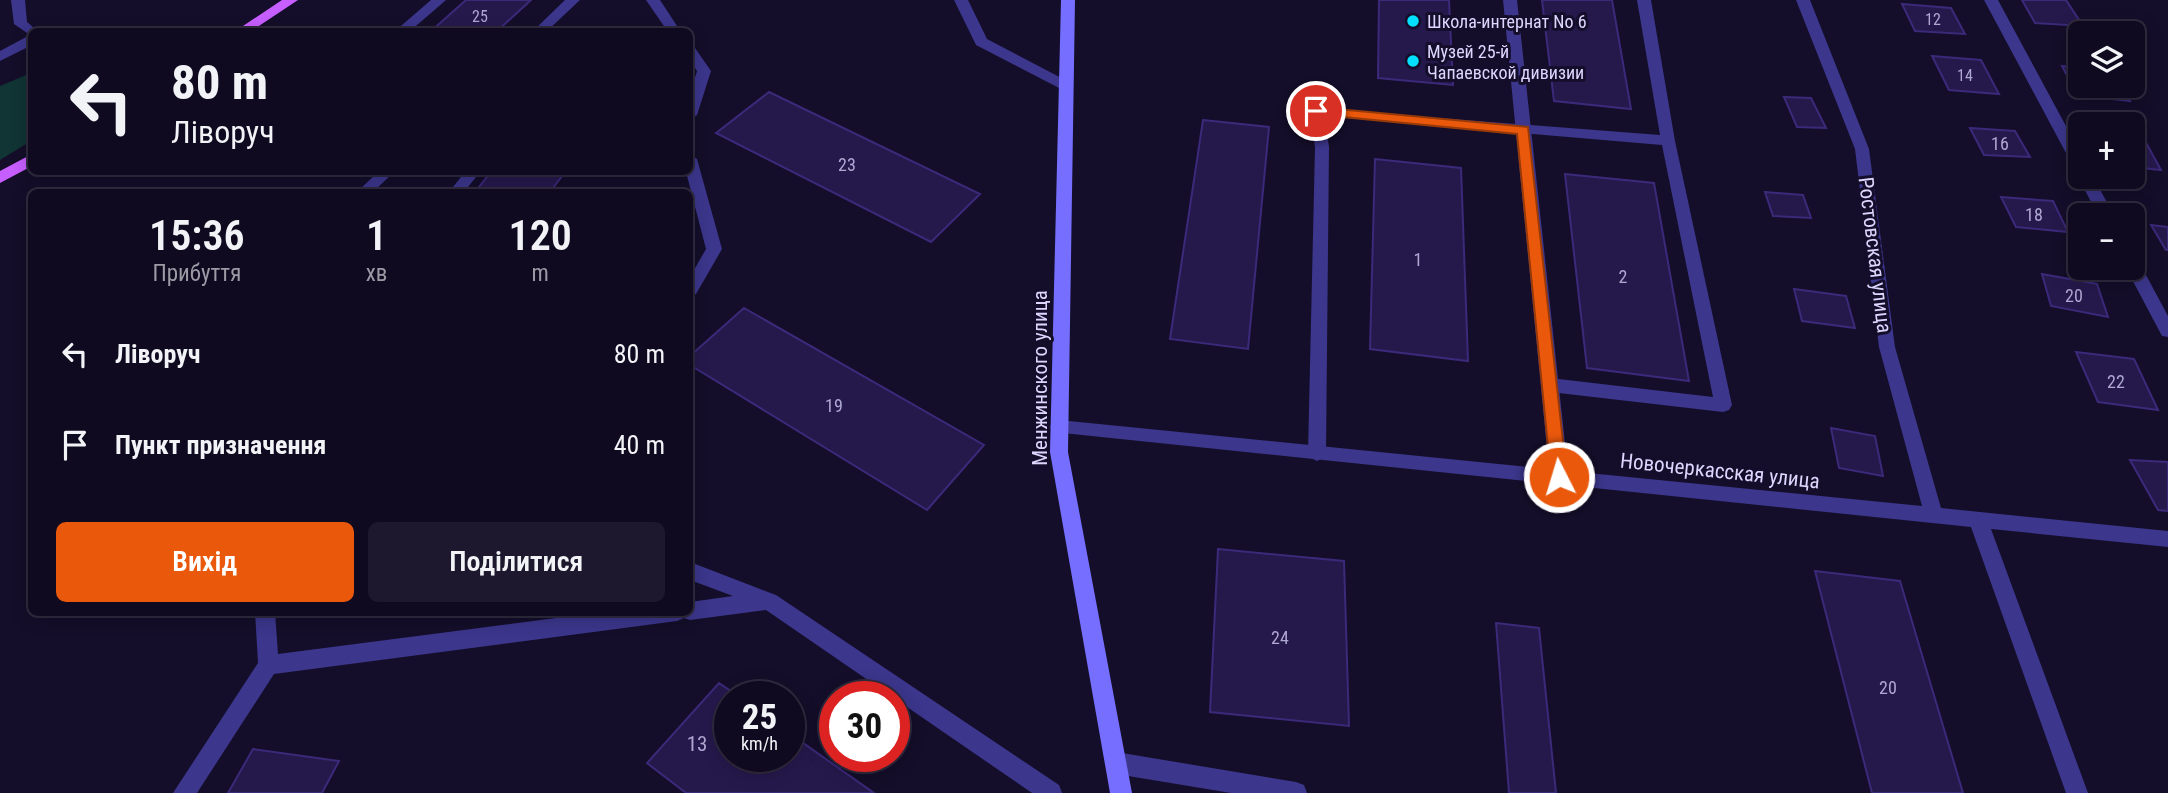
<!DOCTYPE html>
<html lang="uk">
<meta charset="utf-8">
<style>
:root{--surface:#0f0a20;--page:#1d182d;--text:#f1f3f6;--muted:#9b9aa5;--line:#2f2b3e;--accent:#ea580c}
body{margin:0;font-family:"Roboto Condensed",sans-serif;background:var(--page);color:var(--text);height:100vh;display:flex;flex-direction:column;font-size:26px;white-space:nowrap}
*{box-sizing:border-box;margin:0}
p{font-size:23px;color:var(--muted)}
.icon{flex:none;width:38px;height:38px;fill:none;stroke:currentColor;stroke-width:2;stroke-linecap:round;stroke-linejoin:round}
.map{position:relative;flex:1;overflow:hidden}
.panel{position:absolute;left:28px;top:189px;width:665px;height:427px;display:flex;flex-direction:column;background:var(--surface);border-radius:10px;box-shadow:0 4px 18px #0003,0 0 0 2px var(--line)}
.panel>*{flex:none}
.hud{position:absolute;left:28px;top:28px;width:665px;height:147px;border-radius:10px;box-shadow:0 4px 18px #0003,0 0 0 2px var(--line);background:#0f0a20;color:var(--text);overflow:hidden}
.controls{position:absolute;left:2068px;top:21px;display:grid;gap:14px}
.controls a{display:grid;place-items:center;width:77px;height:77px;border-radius:10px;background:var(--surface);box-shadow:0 4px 18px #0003,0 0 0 2px var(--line);font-size:35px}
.speed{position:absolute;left:714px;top:681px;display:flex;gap:14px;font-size:35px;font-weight:700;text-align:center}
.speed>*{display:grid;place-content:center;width:91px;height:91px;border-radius:50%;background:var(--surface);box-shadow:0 4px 18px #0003,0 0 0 2px var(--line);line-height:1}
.speed small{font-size:18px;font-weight:400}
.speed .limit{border:10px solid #d22;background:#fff;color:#111}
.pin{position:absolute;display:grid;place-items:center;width:60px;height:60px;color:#fff;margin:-30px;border:4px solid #fff;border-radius:50%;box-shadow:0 2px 7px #0007}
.me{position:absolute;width:77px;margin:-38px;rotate:355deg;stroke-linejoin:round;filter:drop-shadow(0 0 5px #0008)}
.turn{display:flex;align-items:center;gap:24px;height:147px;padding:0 28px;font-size:32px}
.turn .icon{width:91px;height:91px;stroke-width:2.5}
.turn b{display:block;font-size:49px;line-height:60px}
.eta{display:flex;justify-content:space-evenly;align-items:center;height:119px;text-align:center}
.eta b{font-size:42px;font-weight:600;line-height:49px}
.cta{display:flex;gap:14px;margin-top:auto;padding:14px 28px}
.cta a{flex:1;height:80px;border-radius:10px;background:var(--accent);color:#fff;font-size:28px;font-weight:600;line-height:80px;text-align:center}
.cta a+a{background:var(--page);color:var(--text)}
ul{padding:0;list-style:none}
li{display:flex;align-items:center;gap:21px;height:91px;padding:0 28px}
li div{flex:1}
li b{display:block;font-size:26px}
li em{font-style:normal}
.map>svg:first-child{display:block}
.green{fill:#113434}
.building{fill:#25194c;stroke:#3b297a;stroke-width:2}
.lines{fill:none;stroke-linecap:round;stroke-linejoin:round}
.lane{fill:#3c368c;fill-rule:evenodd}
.street{fill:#3c368c;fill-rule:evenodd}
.secondary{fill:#756eff;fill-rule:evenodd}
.primary{fill:#c75eff;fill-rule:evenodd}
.route{fill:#ea580c;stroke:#983908;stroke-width:2}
.poi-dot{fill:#03dfff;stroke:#140e2a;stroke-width:2.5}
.labels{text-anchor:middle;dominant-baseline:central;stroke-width:6;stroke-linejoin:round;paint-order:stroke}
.far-number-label{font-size:16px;fill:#afa8d2}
.far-poi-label{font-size:18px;fill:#ddd7ff;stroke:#140e2a;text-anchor:start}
.number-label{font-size:18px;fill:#afa8d2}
.street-label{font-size:21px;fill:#ddd7ff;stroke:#140e2a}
.near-number-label{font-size:21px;fill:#afa8d2}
</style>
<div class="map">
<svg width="2168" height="793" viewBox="0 0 2168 793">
<rect width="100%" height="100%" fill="#140e2a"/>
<path class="green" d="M31 73V141L0 160V86Z"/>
<path class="building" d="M466 0H531L496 32H430Z
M1379 0H1449L1453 85 1378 78Z
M1542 0H1612L1631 109 1554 101Z
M2022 0H2066L2083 26 2035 23Z
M1902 4 1951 8 1965 34 1915 31Z
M1932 56 1981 60 1999 94 1949 90Z
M2062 66 2081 68V86H2122L2130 101 2077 95Z
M769 92 980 194 931 242 716 133Z
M1784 97 1811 98 1826 128 1797 127Z
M1203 120 1269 127 1248 349 1170 339Z
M2133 126H2137L2161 170 2133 167Z
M1970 128 2015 131 2030 157 1984 155Z
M1375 159 1461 168 1468 361 1370 349Z
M491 172H565L550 192H475Z
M1565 174 1654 183 1689 381 1587 368Z
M1765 192 1803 195 1811 218 1773 216Z
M2001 197 2053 201 2068 232 2016 227Z
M2151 225 2168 227V250H2166Z
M2042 274 2097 284 2108 317 2051 306Z
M1794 289 1846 296 1855 328 1802 321Z
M744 308 984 445 927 510 690 365V356Z
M2076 352 2134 359 2158 410 2098 402Z
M1831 428 1875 436 1883 476 1839 468Z
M2130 460 2168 462V511L2158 510Z
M1218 549 1344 561 1349 726 1210 712Z
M1815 571 1900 581 1963 793H1872Z
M1496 623 1539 628 1556 793H1509Z
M719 683 738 696H730V756H789V733L874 793H686L647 763Z
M253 749 339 761 322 793H228Z"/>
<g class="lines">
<path class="lane" d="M11 0H25L27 22 39 32H32V45L0 61V51L30 35 14 24Z
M431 0H446L409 32H394Z
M565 0H580L546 32H532Z
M646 0H660L681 32H668Z
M954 0H968L987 39 1071 83V89H1061L976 45Z
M1637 0H1651L1675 141 1732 405 1729 410 1723 412 1550 392 1544 390 1541 385 1544 380 1550 378 1713 397 1662 145 1324 116 1329 147 1326 453 1323 458 1317 461 1311 458 1308 453 1315 147 1309 111 1311 108 1660 135Z
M690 47 695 48 711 71 697 115 690 120V94L697 71 690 60Z
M690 154 697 159 722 249 696 294 690 296V277L706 249 686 172H690Z
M378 172H394L373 192H357Z
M465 172H480L464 192H449Z
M690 562 776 595 1059 785 1062 793H1032L766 610 690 620 684 618 677 621 274 674 197 793H173L258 663 255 612H275L278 654 602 612H690V602L733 596 690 580Z
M1116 752 1296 782 1304 785 1307 793H1231L1116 774 1108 771 1105 763 1108 755Z"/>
<path class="street" d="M1503 0H1517L1568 471 1922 506 1879 347 1855 149 1796 0H1810L1869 149 1895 347 1941 508 2168 531V547L1991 529 2088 793H2066L1971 527 1053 432 1050 427 1053 422 1059 420 1549 469Z
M1984 0H1998L2081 154V173L2074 168Z
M2081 173V177H2093L2114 215H2098L2078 177Z
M2133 260 2139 262 2168 316V337L2162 336 2126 268H2133Z"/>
<path class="secondary" d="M1061 0H1075L1068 452 1132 793H1110L1050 452Z"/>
<path class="primary" d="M282 0H298L250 32H234Z
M32 154V166L0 183V171Z"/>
</g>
<path class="route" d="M1316 107 1528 127 1567 477 1565 482H1553L1551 477 1517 134 1312 114V108Z"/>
<g class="poi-dot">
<circle cx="1413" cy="21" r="7"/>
<circle cx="1413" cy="61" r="7"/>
</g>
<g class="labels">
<g class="far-number-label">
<text x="480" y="16">25</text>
<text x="1933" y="19">12</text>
<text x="1965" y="75">14</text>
</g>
<g class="far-poi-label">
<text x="1427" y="21">Школа-интернат No 6</text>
<text x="1427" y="51">Музей 25-й<tspan x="1427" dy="21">Чапаевской дивизии</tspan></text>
</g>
<g class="number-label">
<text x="2000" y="143">16</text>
<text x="847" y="164">23</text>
<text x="2034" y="214">18</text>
<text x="1418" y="259">1</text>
<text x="1623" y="276">2</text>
<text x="2074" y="295">20</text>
<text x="2116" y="381">22</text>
<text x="834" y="405">19</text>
<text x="1280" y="637">24</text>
<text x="1888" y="687">20</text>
</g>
<g class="street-label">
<text transform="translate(1875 255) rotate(83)">Ростовская улица</text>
<text transform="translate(1040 378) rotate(-90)">Менжинского улица</text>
<text transform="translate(1720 471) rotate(6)">Новочеркасская улица</text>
</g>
<g class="near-number-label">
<text x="697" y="744">13</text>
</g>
</g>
</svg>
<div class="controls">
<a><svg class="icon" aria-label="layers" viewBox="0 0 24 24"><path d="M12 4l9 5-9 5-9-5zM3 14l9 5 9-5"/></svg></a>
<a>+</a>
<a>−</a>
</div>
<div class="speed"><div>25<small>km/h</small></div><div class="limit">30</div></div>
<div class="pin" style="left:1316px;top:111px;background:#d93025"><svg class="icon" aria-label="arrive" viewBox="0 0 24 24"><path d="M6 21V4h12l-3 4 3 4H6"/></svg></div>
<svg class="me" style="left:1559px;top:477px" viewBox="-20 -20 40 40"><circle r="17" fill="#ea580c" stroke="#fff" stroke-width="3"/><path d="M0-11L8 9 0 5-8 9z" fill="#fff"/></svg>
<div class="hud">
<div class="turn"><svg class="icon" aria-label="left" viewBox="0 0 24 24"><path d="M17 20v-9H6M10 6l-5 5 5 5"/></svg><div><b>80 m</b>Ліворуч</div></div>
</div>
<section class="panel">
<div class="eta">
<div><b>15:36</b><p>Прибуття</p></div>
<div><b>1</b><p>хв</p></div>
<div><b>120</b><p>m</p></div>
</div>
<ul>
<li><svg class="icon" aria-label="left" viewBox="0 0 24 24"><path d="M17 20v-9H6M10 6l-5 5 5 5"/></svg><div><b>Ліворуч</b></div><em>80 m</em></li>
<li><svg class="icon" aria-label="arrive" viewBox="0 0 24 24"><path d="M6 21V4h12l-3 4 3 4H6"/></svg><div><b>Пункт призначення</b></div><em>40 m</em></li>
</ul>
<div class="cta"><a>Вихід</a><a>Поділитися</a></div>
</section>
</div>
